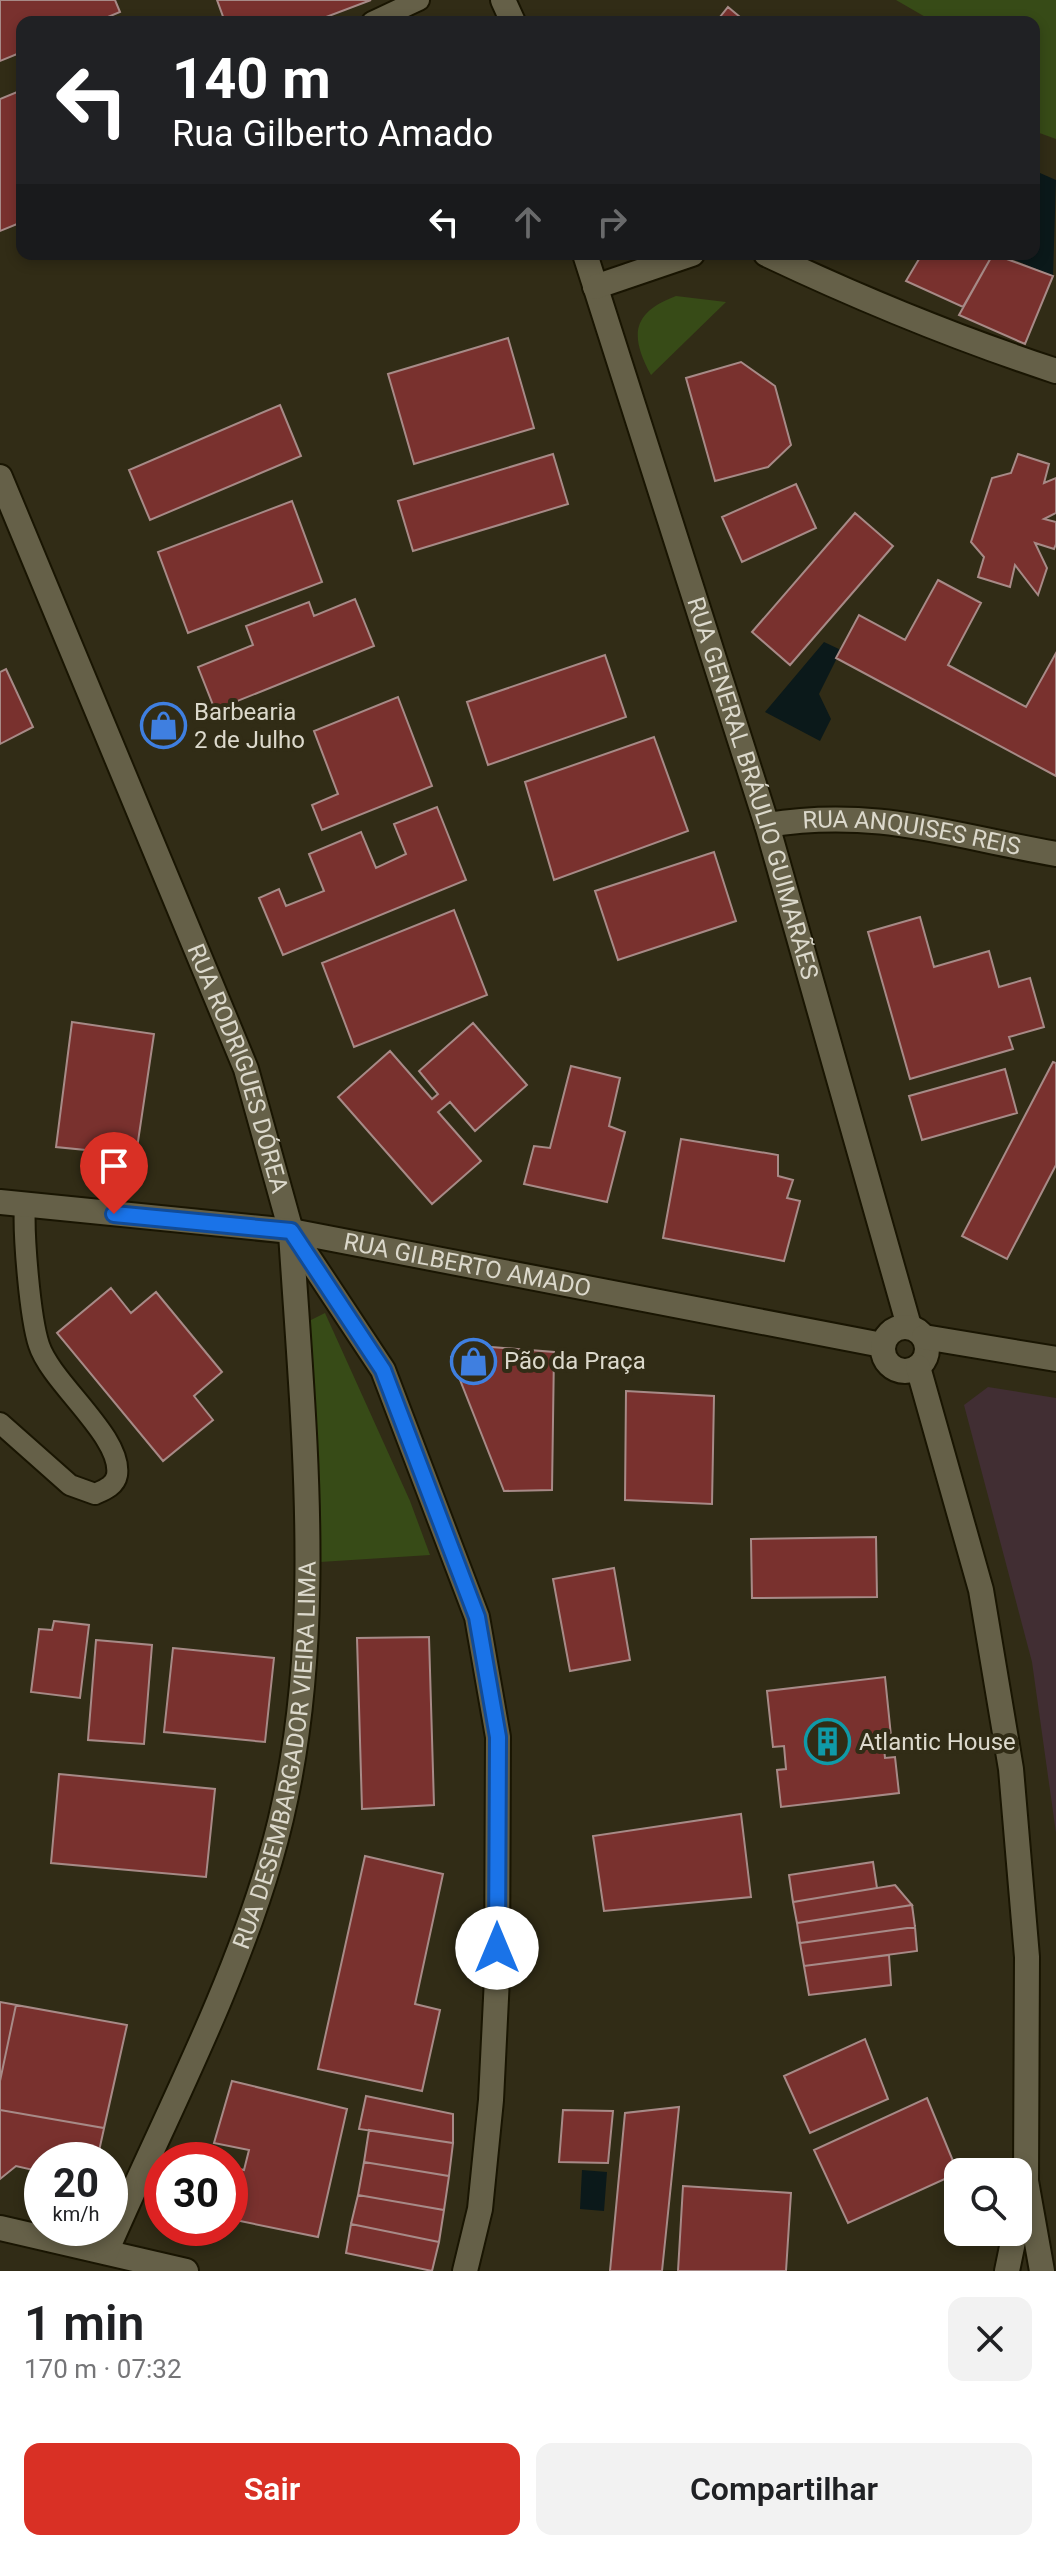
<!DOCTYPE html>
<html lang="pt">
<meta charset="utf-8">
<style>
:root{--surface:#fff;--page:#f2f2f2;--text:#202124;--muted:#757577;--accent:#d93025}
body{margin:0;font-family:Roboto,sans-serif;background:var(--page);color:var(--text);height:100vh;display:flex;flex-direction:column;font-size:30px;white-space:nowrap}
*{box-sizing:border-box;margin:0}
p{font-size:26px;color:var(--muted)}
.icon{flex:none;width:44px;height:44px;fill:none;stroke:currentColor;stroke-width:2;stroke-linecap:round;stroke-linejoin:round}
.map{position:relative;height:2271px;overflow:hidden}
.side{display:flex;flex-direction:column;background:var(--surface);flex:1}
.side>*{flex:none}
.banner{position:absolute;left:16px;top:16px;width:1024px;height:244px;border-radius:16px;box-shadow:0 4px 12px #0003;background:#202124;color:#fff;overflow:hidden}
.controls{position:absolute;left:944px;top:2158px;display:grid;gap:16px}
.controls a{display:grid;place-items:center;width:88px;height:88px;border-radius:16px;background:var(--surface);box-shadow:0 4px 12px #0003;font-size:40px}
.speed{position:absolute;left:24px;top:2142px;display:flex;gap:16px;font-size:40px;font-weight:700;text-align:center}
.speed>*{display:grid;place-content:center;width:104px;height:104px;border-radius:50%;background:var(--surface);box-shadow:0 4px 12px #0003;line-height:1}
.speed small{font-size:20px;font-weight:400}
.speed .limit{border:12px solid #d22;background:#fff;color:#111}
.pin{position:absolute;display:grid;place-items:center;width:68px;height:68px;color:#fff;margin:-82px -34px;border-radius:50% 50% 50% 0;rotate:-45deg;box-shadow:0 0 8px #0007}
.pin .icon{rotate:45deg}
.me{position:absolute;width:88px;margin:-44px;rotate:0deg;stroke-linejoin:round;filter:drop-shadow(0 0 6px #0008)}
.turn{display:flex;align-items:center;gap:28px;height:168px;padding:0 24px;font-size:36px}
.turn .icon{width:104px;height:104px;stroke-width:2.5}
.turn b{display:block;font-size:56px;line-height:68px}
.lanes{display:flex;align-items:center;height:76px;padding:0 24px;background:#0003;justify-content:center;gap:40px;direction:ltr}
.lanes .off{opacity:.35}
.round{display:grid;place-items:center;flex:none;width:84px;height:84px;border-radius:16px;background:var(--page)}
.summary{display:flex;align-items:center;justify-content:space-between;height:136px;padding:0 24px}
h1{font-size:48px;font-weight:600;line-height:60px}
.button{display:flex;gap:16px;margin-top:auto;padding:16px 24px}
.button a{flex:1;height:92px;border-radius:16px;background:var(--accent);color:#fff;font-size:32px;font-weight:600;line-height:92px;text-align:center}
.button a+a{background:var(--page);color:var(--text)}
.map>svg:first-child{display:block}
.education{fill:#412e33}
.green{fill:#374b17}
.water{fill:#0b191a}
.building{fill:#79312e;stroke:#a78a87;stroke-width:2}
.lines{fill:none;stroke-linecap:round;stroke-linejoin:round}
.lane-casing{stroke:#191502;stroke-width:24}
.street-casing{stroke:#191502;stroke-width:28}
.secondary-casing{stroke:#191502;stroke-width:28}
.lane{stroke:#656048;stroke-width:20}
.street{stroke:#656048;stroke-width:24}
.secondary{stroke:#656048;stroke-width:24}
.route-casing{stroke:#114b97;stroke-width:20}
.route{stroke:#1a73e8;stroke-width:14}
.labels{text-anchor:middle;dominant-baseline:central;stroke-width:8;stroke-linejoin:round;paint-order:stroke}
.poi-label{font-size:24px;fill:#dcd9cc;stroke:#312c16;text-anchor:start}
.street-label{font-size:24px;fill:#dcd9cc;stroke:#312c16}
</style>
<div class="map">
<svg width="1056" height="2271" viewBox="0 0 1056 2271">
<rect width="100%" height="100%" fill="#312c16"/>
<path class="education" d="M988 1387 1056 1398V1833L1032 1662 964 1405Z"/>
<path class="green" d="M896 0H1056V139L1034 131V22H934Z
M676 296 726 302 651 375C630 336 631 313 676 296Z
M325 1313 410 1501 430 1555 320 1562 309 1321Z"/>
<path class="water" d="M1040 173 1056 180 1053 276 1005 256 1034 254V186Z
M824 642 841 650 819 694 831 719 820 741 765 712Z
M582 2170 607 2172 604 2211 580 2209Z"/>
<path class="building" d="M0 0H115L120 12 96 22H22V52L0 61Z
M217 0H371L313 22H225Z
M728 7 746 22H716Z
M22 90V222L0 231V99Z
M922 254H993L963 307 906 281Z
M993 254 1053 276 1025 344 959 315Z
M508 338 534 428 414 464 388 374Z
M741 362 775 386 791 445 768 467 715 481 686 378Z
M280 405 301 456 150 520 129 470Z
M553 454 568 504 413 551 398 501Z
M1018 454 1049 464 1044 483 1056 478V513L1044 519 1056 522V544L1054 549 1035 543 1047 568 1038 595 1015 565 1010 587 978 577 984 557 971 542 992 478 1011 473Z
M796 484 816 528 742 562 722 517Z
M292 501 322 582 188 633 158 552Z
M855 513 893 546 790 665 752 632Z
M938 580 981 603 948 665 1026 707 1056 653V776L836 658 859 615 905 640Z
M355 599 374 646 215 710 198 667 253 645 246 626 309 602 314 616Z
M605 655 626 717 488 765 467 702Z
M6 669 33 727 0 744V672Z
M398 697 432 786 322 830 312 805 338 794 314 731Z
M654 737 688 831 554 880 525 782Z
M437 807 466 880 283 955 259 898 279 889 286 906 324 891 309 854 361 832 376 868 406 854 394 824Z
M714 852 736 921 618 960 595 891Z
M454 910 487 995 354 1047 322 963Z
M920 917 934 967 989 951 999 987 1030 978 1044 1027 1009 1037 1013 1049 910 1079 868 932Z
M72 1022 154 1034 136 1155 56 1147Z
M473 1023 527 1085 475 1131 450 1102 438 1112 481 1161 432 1204 338 1097 390 1051 432 1099 438 1094 419 1071Z
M1053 1062 1056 1063V1165L1007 1259 962 1236Z
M571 1066 620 1078 609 1126 625 1132 607 1202 524 1184 534 1146 550 1148Z
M1005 1069 1017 1113 922 1140 909 1096Z
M681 1139 778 1155V1176L793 1180 787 1198 800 1201 784 1261 663 1238Z
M111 1288 131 1313 156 1292 222 1372 194 1396 213 1420 163 1461 57 1333Z
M466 1345 554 1352 552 1490 504 1491 451 1357Z
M626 1391 714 1396 712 1504 625 1500Z
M876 1537 877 1597 752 1598 751 1539Z
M614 1568 630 1660 570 1671 553 1579Z
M54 1621 89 1625 80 1698 31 1692 39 1629 52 1630Z
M429 1637 434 1805 362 1809 357 1638Z
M96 1640 152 1645 144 1744 88 1740Z
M173 1648 274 1658 265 1742 164 1732Z
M885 1677 891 1736 883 1737 885 1758 895 1757 899 1793 781 1807 777 1770 786 1769 784 1746 773 1747 767 1691Z
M59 1774 215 1789 206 1877 51 1863Z
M741 1814 751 1897 604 1911 593 1836Z
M365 1856 443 1874 415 2004 440 2010 422 2091 318 2069Z
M873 1862 877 1888 793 1902 789 1875Z
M895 1885 912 1905 797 1923 793 1902Z
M912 1905 915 1927 800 1943 797 1923Z
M915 1927 917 1951 804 1966 800 1943Z
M889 1955 891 1985 809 1995 804 1966Z
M0 2002 127 2025 97 2160H42V2172L16 2166 0 2179Z
M16 2005 127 2025 104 2128 0 2110V2081Z
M865 2039 888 2099 810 2133 784 2076Z
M232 2081 347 2109 318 2237 230 2219V2167L244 2170 249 2150 214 2143Z
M366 2096 453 2114V2143L359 2129Z
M927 2098 958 2173 848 2223 814 2150Z
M679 2107 662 2271H610L625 2113Z
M563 2110 613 2111 608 2163 559 2162Z
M369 2130 453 2143 449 2176 364 2162Z
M364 2162 449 2176 444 2210 358 2195Z
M683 2186 791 2193 786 2271H678Z
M358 2195 444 2210 439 2242 351 2224Z
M351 2224 439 2242 432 2271 346 2253Z"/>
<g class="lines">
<defs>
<path id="lane" d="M372 22 419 0
M0 1423 70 1485 95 1494C104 1490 115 1486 117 1475 123 1437 51 1383 39 1345 30 1318 23 1234 25 1205"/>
<g id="street">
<path d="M503 0 513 22"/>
<path id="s1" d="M585 254 767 825 909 1326"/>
<path d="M766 254C861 299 956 338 1056 371"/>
<path d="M595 287 692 254"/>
<path id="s2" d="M0 477 246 1069 291 1231 383 1370 477 1617 498 1737 497 1978 491 2100 480 2209 465 2271"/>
<path id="s3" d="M767 825C876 807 952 836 1056 854"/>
<path id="s4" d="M0 1202 291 1231 882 1345"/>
<circle cx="905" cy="1349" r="22"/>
<path d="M924 1337 1056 1359"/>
<path d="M918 1367 981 1590 1011 1769 1027 1957 1026 2181 1018 2220"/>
<path d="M0 2228 186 2271"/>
<path id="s5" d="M106 2252C162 2123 230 1996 270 1860 329 1661 304 1438 291 1233"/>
<path d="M1007 2271 1015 2232"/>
</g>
<path id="secondary" d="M1026 2181 1042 2271"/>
</defs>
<use href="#lane" class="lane-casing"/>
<use href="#street" class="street-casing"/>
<use href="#secondary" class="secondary-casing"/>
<use href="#lane" class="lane"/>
<use href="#street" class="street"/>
<use href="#secondary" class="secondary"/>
</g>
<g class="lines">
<defs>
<path id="route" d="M114 1214 291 1231 383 1370 477 1617 498 1737 497 1948"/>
</defs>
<use href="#route" class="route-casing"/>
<use href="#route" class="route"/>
</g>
<defs>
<symbol id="shop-ring" viewBox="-11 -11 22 22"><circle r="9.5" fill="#312c16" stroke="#3f7fe0" stroke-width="1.5"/><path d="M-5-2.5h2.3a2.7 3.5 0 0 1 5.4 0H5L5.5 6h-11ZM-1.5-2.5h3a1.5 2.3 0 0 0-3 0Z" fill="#3f7fe0"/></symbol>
<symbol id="building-ring" viewBox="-11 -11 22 22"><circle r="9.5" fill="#312c16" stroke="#0f9aa8" stroke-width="1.5"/><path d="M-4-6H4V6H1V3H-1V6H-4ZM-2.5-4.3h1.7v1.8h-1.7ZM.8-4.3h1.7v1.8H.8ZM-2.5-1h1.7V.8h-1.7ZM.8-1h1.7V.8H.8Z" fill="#0f9aa8"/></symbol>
</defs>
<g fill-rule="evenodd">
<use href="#shop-ring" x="138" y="700" width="51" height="51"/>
<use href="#shop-ring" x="448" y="1336" width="51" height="51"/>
<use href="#building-ring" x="802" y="1716" width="51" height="51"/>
</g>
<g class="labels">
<g class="poi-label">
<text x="194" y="712">Barbearia<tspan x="194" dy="28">2 de Julho</tspan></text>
<text x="504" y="1361">Pão da Praça</text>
<text x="859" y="1742">Atlantic House</text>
</g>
<g class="street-label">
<text stroke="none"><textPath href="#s1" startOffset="560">RUA GENERAL BRÁULIO GUIMARÃES</textPath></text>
<text stroke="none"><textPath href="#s3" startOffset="146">RUA ANQUISES REIS</textPath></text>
<text stroke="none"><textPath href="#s2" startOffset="638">RUA RODRIGUES DÓREA</textPath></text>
<text stroke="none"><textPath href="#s4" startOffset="472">RUA GILBERTO AMADO</textPath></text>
<text stroke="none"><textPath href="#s5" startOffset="530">RUA DESEMBARGADOR VIEIRA LIMA</textPath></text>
</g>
</g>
</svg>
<div class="controls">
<a><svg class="icon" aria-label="search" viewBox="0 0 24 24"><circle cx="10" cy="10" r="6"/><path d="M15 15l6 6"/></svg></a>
</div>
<div class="speed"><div>20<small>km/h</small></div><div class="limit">30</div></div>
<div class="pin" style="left:114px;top:1214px;background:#d93025"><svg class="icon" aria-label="arrive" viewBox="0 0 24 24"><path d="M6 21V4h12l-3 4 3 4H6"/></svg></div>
<svg class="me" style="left:497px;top:1948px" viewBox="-20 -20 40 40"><circle r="19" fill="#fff"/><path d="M0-13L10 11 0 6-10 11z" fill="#1a73e8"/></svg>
<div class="banner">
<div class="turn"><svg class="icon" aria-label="left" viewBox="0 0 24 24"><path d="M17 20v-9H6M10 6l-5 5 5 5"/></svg><div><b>140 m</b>Rua Gilberto Amado</div></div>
<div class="lanes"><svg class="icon" aria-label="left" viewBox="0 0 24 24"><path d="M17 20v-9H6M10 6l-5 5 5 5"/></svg><svg class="icon off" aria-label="ahead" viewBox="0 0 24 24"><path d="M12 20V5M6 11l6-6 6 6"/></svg><svg class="icon off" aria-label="right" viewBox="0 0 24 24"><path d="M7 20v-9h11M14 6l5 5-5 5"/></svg></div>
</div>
</div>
<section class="side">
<div class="summary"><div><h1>1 min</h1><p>170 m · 07:32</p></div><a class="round"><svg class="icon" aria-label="close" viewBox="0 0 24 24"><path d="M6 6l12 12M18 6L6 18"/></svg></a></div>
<div class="button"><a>Sair</a><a>Compartilhar</a></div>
</section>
